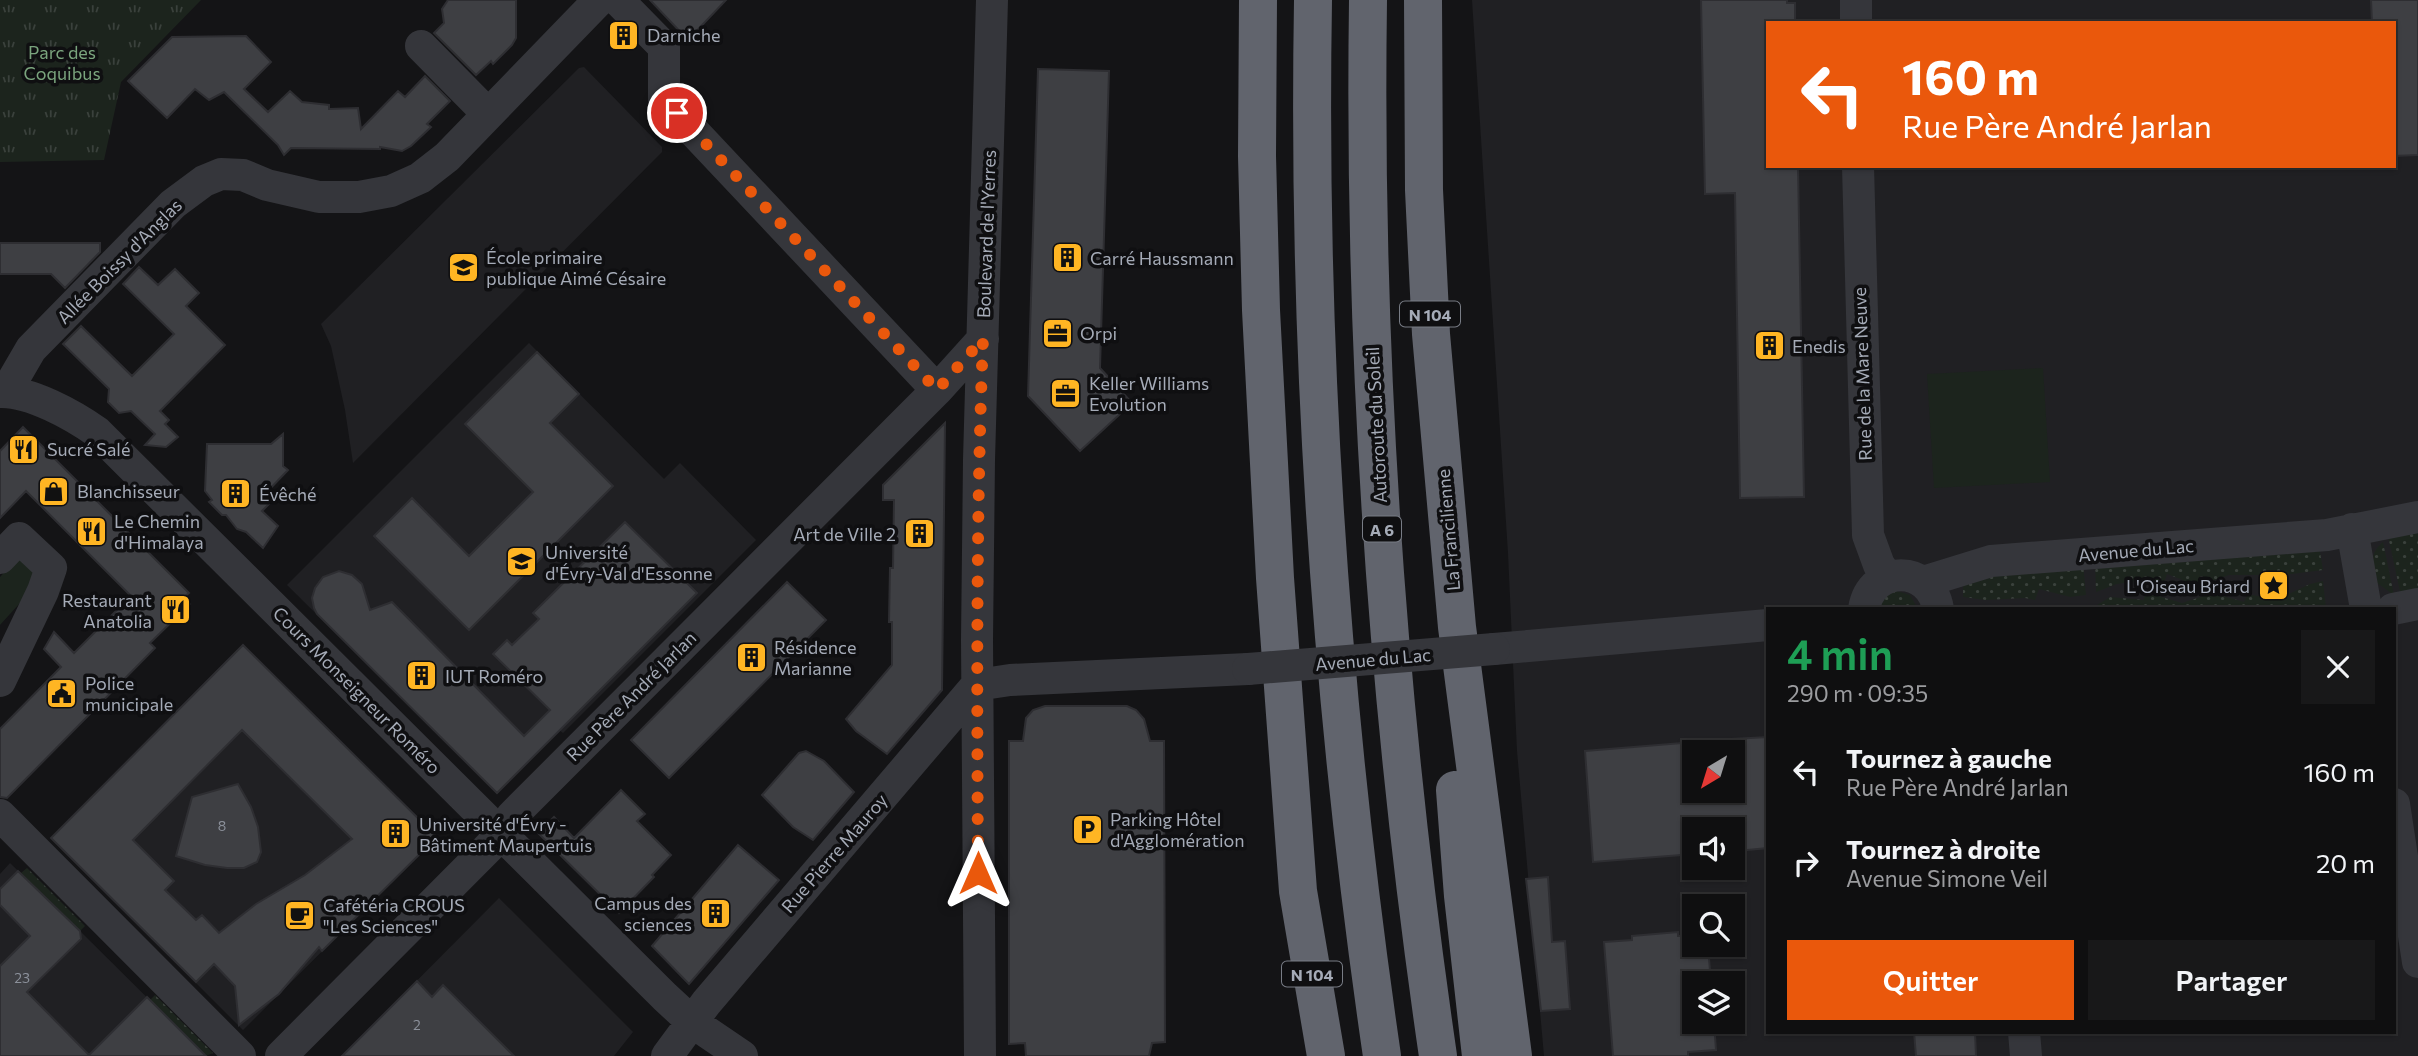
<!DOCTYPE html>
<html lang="fr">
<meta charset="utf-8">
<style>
:root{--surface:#0f0f10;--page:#181819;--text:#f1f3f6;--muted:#9b9c9f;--line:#2f2f30;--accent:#ea580c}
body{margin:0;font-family:Commissioner,sans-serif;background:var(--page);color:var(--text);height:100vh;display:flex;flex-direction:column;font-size:26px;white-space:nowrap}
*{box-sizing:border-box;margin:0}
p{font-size:23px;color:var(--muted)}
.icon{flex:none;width:38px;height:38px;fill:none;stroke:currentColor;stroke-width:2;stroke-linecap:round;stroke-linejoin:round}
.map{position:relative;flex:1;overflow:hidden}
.sheet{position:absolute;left:1766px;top:607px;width:630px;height:427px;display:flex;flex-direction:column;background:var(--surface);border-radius:0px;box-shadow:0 2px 5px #0004,0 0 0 2px var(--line)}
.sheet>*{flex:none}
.top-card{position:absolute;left:1766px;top:21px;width:630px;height:147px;border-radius:0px;box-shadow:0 2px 5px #0004,0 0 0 2px var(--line);background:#ea580c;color:#fff;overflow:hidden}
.needle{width:46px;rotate:218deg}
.fabs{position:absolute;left:1682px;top:740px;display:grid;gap:14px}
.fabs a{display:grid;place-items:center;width:63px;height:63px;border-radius:0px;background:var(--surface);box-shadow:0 2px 5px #0004,0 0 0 2px var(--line);font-size:35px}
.pin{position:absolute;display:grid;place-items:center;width:60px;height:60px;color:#fff;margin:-30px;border:4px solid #fff;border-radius:50%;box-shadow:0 2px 7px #0007}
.me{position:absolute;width:77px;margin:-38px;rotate:0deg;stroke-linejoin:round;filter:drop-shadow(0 0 5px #0008)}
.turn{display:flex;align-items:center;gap:24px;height:147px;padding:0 21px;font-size:32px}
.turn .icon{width:91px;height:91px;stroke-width:2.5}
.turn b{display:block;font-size:49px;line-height:60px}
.round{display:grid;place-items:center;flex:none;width:74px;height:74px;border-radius:0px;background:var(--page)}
.head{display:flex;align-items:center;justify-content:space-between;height:119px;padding:0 21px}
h1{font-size:42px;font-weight:600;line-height:52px;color:#1e9e55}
.cta{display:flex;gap:14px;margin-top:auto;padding:14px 21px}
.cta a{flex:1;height:80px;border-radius:0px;background:var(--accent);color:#fff;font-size:28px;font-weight:600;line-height:80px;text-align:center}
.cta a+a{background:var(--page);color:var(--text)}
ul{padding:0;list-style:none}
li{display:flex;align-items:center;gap:21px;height:91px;padding:0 21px}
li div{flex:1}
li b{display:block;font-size:26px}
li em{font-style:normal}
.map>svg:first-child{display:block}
.built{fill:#202023;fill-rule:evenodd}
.grass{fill:url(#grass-dots)}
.park{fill:url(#park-tufts)}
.garden{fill:#1c241d}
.building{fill:#3e3f43;stroke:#2e2e32;stroke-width:2;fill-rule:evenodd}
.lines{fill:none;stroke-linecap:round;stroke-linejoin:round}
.minor{stroke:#35363b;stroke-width:32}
.highway{stroke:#61646d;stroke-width:38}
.minor-bridge{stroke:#35363b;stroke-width:32}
.route{stroke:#ea580c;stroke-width:12;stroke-dasharray:0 21.6}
.labels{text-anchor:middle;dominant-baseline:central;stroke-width:7;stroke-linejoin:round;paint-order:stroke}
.number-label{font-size:14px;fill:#8b909a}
.shield{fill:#0f0f11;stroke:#787c85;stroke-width:2}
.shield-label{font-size:16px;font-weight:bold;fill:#a5abb7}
.poi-label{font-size:18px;fill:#a5abb7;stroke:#0f0f11;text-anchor:start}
.park-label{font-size:18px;fill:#7aa47d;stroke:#0f0f11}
.street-label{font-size:18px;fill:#a5abb7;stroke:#0f0f11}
</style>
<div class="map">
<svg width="2418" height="1056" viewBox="0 0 2418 1056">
<defs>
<pattern id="grass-dots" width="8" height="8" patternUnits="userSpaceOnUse" patternTransform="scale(1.75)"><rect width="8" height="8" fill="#1c241d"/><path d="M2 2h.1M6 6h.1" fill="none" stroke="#3a413c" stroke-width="1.8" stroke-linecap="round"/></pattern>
<pattern id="park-tufts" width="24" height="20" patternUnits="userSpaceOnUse" patternTransform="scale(1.75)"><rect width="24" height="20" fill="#1c241d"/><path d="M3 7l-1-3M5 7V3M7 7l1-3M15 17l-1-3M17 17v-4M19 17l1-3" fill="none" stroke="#3a413c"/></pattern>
</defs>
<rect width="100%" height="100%" fill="#141416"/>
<path class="built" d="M1472 0H2418V1056H1544L1517 751 1508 553ZM1768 23H2394V166H1768ZM1768 609H2394V1032H1768ZM1694 752H1732V791H1694ZM1694 830H1732V868H1694ZM1694 906H1732V945H1694ZM1694 984H1732V1022H1694Z
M584 67 662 147V152L353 463 345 410 331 346 321 324 579 68Z
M529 343 664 479 680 463 756 540 563 733 559 730 497 793 287 585Z
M243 644 437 837 243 1030 51 838Z
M10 863 80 931 206 1056H0V874Z
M499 898 633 1032 614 1056H354L348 1050Z"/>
<path class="grass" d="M2418 527V595L2401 596 2388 536Z
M2383 542 2394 595 2377 583C2373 566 2368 554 2383 542Z
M2319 546 2323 570 2284 575H2229L2198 586 2167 574 2162 589 2138 581 2117 584 2096 592 2095 562Z
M2083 563 2086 595 2070 597 2039 589 2035 600 2025 598 1986 600 1963 597V577Z
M2323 581 2326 608 2097 609V605L2110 597 2144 600 2145 592 2182 603 2213 593 2244 602 2248 594 2276 600 2310 584Z
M1897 591 1910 595 1918 609H1878L1884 596Z
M27 868 85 926 80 931 21 873Z
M155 995 213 1053 206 1056 150 1000Z"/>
<path class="park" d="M0 0H201L121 82 104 160 0 162Z"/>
<path class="garden" d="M2043 368 2050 482 1934 488 1927 374Z
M26 548 50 570 0 625V577Z"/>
<path class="building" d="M448 0H516V38L512 45 493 64 491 61 476 75 434 33 444 23 442 9Z
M650 0H726L688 40Z
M1701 0H1787V3H1795V23H1768V166H1798L1804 497 1740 498 1735 193 1705 194Z
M2371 0H2418V155L2394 156V23H2372Z
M246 36 271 62 244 89 268 112 290 91 302 102 329 105V109L358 108 361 129 398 91 405 97 425 76 450 101 427 124 431 127 411 146 402 151 380 147V149L291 148 284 155 278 145 224 92 209 100 195 89 167 118 128 81 172 37Z
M1038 69 1109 71 1100 368 1132 403 1080 451 1028 396Z
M0 243H100V252L65 288 51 274H0Z
M139 267 158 285 175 269 199 293 186 306 225 345 160 411 169 420 165 424 178 437 166 447 145 445 155 434 131 411 119 413 108 402 109 389 63 344 81 326 132 376 174 334 123 284Z
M537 352 579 394 550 423 613 486 469 630 374 536 412 498 469 556 533 492 465 424Z
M945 423 942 690 887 754 856 731 846 719 892 665V622H889L890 568H893L894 500H883V485Z
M23 427 189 593 184 597 190 604 150 643 155 648 7 798 0 797V729L61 667 44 649 54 632 74 653 131 596 26 491 0 518V451Z
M283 434V466L288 470 262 497 269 504 262 511 278 526 263 548 246 532 237 529 226 515H222L209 502 212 500 205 491 207 444H271Z
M625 522 697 593 497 793 317 614 314 608 312 598 315 588 323 577 339 571 352 575 362 584 370 610 392 602 524 736 550 710 493 654 507 640 512 645 539 619 533 613Z
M787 582 826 620 669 778 631 740Z
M243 645 437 837 322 951 319 947 279 994 239 1025 235 986 214 964 196 982 51 838ZM242 730 352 839 305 875 256 904 219 933 202 915 196 920 165 890 174 881 133 840Z
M1045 706H1127L1136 710 1144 719 1150 741H1164L1165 1042 1152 1043 1149 1056H1026L1025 1043 1009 1044V741H1023L1026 718 1033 710Z
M1768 737V848L1737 851 1732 830H1694V854L1593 862 1585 751 1694 742V791H1732V739Z
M806 751 824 761 854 792 813 840 793 827 762 795 799 753Z
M238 784 251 807 258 827 261 852 257 862 244 868H227L205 865 176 856 192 797Z
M621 790 645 814 637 821 671 855 652 875 654 877 619 913 538 833 554 817 574 838Z
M738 845 779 880 689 984 652 946Z
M18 871 80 931 81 939 27 992 89 1055 147 997 206 1056H0V966L30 936 0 905V889Z
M1548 877 1552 942 1565 941 1570 1009 1541 1011 1526 879Z
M1678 932V936L1694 935V945H1708L1711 984H1694V1022H1714L1716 1050 1688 1052V1056H1613L1604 942 1632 940V936Z
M417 981 432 997 443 985 514 1056H342Z
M1914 1032H1975L1976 1056H1916Z"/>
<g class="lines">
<path class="minor" d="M618 0 664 47V100L937 390
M1856 0V23
M421 46 488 114
M1858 166 1868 535 1879 565 1888 577
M0 392C30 391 73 415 97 432L665 997 692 1022 742 1056
M6 392 31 349 173 204 204 181 221 174 243 175 267 185 319 197H359L391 191 420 178 447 157 599 0
M2352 529 2366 609
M0 558 19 538 51 568 43 591 0 681
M1923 582 1991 561 2327 535 2418 517
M1864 609C1871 564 1931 564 1938 609
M2393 609 2418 604
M1494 649 1768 625
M977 685 1010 680 1248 669
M2394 804 2418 962
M0 815 240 1056
M2024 1032 2026 1056
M281 1056 493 843 512 816 937 390 983 339
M667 1056 706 1003 977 685
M980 1056 977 640 979 460 992 0"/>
<path class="highway" d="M1258 0 1257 156 1261 310 1275 578 1298 891 1326 1056
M1313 0C1307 353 1331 707 1382 1056
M1368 0C1363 353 1387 707 1438 1056
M1423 0 1424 190 1431 334 1457 627 1513 1056
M1455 790 1463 896 1481 1056"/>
<path class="minor-bridge" d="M1248 669 1494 649"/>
</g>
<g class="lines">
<path class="route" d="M677 113 937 390 983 339C976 517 977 694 978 873"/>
</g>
<defs>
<symbol id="building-square" viewBox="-11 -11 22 22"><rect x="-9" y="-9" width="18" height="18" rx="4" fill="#ffb523" stroke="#0f0f11"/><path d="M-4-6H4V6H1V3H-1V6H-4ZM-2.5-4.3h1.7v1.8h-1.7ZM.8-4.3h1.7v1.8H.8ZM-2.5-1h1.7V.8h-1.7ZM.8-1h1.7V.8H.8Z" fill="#111"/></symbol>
<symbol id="school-square" viewBox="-11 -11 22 22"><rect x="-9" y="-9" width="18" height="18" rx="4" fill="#ffb523" stroke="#0f0f11"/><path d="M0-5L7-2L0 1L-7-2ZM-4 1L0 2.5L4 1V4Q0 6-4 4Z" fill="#111"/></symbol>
<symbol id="office-square" viewBox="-11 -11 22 22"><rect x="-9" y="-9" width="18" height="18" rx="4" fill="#ffb523" stroke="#0f0f11"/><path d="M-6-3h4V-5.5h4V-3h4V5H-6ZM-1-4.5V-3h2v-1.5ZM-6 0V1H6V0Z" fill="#111"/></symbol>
<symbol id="restaurant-square" viewBox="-11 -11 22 22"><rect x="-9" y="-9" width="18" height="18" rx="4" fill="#ffb523" stroke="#0f0f11"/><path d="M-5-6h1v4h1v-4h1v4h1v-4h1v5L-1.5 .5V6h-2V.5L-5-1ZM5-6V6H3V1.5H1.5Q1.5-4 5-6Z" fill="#111"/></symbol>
<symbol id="shop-square" viewBox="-11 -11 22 22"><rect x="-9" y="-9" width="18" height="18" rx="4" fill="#ffb523" stroke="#0f0f11"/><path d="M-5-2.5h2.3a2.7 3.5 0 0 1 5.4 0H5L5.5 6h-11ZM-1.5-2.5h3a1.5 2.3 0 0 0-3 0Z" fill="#111"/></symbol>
<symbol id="university-square" viewBox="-11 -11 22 22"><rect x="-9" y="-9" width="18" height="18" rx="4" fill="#ffb523" stroke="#0f0f11"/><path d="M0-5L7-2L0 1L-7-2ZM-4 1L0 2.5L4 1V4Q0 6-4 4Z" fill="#111"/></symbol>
<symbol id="sight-square" viewBox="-11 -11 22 22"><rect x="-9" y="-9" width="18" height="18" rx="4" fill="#ffb523" stroke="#0f0f11"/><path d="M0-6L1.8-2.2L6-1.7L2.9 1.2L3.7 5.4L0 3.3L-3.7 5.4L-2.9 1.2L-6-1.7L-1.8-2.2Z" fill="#111"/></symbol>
<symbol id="civic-square" viewBox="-11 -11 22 22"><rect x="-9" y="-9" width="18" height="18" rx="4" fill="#ffb523" stroke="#0f0f11"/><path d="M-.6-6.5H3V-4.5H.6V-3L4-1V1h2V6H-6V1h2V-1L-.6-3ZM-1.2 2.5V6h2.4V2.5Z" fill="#111"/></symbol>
<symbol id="parking-square" viewBox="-11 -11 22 22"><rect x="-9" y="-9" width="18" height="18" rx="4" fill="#ffb523" stroke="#0f0f11"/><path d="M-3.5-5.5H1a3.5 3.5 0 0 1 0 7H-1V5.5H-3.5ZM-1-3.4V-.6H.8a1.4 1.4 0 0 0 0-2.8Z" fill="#111"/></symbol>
<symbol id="cafe-square" viewBox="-11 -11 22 22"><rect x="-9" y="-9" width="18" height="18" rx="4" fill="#ffb523" stroke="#0f0f11"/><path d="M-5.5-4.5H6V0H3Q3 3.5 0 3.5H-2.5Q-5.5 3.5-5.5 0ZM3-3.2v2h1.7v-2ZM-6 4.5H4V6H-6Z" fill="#111"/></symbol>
</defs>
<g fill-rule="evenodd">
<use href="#building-square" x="606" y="18" width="35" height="35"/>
<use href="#building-square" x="1050" y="240" width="35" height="35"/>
<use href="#school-square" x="446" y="250" width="35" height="35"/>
<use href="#office-square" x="1040" y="316" width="35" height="35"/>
<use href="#building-square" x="1752" y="328" width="35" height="35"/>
<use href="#office-square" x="1048" y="376" width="35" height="35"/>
<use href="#restaurant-square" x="6" y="432" width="35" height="35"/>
<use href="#shop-square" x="36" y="474" width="35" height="35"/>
<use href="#building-square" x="218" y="476" width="35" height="35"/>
<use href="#restaurant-square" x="74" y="514" width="35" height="35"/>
<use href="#building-square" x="902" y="516" width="35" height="35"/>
<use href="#university-square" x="504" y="544" width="35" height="35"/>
<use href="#sight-square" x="2256" y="568" width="35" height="35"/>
<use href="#restaurant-square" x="158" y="592" width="35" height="35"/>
<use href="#building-square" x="734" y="640" width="35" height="35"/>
<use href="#building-square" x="404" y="658" width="35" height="35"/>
<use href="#civic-square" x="44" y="676" width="35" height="35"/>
<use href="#parking-square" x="1070" y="812" width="35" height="35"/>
<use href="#building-square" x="378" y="816" width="35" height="35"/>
<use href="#building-square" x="698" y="896" width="35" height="35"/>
<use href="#cafe-square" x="282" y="898" width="35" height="35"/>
</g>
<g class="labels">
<g class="number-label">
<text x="222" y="825">8</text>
<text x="22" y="977">23</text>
<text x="417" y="1024">2</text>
</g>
<g class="shield">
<rect x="1400" y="301.5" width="60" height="25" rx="5"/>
<rect x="1363" y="516.5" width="38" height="25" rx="5"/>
<rect x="1282" y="961.5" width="60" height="25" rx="5"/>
</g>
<g class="shield-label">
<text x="1430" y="314">N 104</text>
<text x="1382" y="529">A 6</text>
<text x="1312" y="974">N 104</text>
</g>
<g class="poi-label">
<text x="647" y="35">Darniche</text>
<text x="486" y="257">École primaire<tspan x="486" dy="21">publique Aimé Césaire</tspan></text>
<text x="1090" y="258">Carré Haussmann</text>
<text x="1080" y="333">Orpi</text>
<text x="1792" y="346">Enedis</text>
<text x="1089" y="383">Keller Williams<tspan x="1089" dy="21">Evolution</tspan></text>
<text x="47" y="449">Sucré Salé</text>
<text x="77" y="491">Blanchisseur</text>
<text x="259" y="494">Évêché</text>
<text x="114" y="521">Le Chemin<tspan x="114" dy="21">d'Himalaya</tspan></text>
<text x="896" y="534" text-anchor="end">Art de Ville 2</text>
<text x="545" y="552">Université<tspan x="545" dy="21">d'Évry-Val d'Essonne</tspan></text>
<text x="2250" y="586" text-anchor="end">L'Oiseau Briard</text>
<text x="152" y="600" text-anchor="end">Restaurant<tspan x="152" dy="21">Anatolia</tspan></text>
<text x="774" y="647">Résidence<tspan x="774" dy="21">Marianne</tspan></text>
<text x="445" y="676">IUT Roméro</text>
<text x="85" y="683">Police<tspan x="85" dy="21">municipale</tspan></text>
<text x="1110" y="819">Parking Hôtel<tspan x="1110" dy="21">d'Agglomération</tspan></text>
<text x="419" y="824">Université d'Évry -<tspan x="419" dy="21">Bâtiment Maupertuis</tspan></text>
<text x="692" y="903" text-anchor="end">Campus des<tspan x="692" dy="21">sciences</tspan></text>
<text x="323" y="905">Cafétéria CROUS<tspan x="323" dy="21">"Les Sciences"</tspan></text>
</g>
<g class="park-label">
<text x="62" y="52">Parc des<tspan x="62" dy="21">Coquibus</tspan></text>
</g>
<g class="street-label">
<text transform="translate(986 234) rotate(-88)">Boulevard de l'Yerres</text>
<text transform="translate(119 261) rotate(-45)">Allée Boissy d'Anglas</text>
<text transform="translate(1862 374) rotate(-92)">Rue de la Mare Neuve</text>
<text transform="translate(1376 425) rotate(-93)">Autoroute du Soleil</text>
<text transform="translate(1448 530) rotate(-95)">La Francilienne</text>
<text transform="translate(2136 550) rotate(-5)">Avenue du Lac</text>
<text transform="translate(1373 659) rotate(-5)">Avenue du Lac</text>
<text transform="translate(357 690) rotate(45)">Cours Monseigneur Roméro</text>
<text transform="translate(631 696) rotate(-45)">Rue Père André Jarlan</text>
<text transform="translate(834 853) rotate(-49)">Rue Pierre Mauroy</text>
</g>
</g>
</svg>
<div class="fabs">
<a><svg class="needle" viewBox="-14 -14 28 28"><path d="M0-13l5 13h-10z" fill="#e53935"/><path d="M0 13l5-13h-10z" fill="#9b9c9f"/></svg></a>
<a><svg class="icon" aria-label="sound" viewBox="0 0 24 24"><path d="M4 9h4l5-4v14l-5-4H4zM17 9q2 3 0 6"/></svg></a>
<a><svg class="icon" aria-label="search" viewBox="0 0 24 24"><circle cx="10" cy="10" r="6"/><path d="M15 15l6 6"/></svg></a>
<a><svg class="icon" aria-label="layers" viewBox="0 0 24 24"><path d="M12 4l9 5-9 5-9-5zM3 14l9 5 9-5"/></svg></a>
</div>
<div class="pin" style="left:677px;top:113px;background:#d93025"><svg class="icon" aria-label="arrive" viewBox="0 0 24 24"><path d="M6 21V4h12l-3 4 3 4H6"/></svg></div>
<svg class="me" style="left:978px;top:873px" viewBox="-20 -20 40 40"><path d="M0-17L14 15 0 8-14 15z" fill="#ea580c" stroke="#fff" stroke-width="4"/></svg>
<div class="top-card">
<div class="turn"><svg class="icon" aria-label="left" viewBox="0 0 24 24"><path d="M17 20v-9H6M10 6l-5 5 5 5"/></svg><div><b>160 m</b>Rue Père André Jarlan</div></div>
</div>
<section class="sheet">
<div class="head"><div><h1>4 min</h1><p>290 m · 09:35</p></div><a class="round"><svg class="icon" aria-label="close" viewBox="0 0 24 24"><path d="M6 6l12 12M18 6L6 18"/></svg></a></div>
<ul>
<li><svg class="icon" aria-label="left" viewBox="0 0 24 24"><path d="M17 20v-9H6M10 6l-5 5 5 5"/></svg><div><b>Tournez à gauche</b><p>Rue Père André Jarlan</p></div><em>160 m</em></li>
<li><svg class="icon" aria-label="right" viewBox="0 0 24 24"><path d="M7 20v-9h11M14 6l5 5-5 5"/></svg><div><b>Tournez à droite</b><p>Avenue Simone Veil</p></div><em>20 m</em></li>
</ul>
<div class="cta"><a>Quitter</a><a>Partager</a></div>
</section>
</div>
